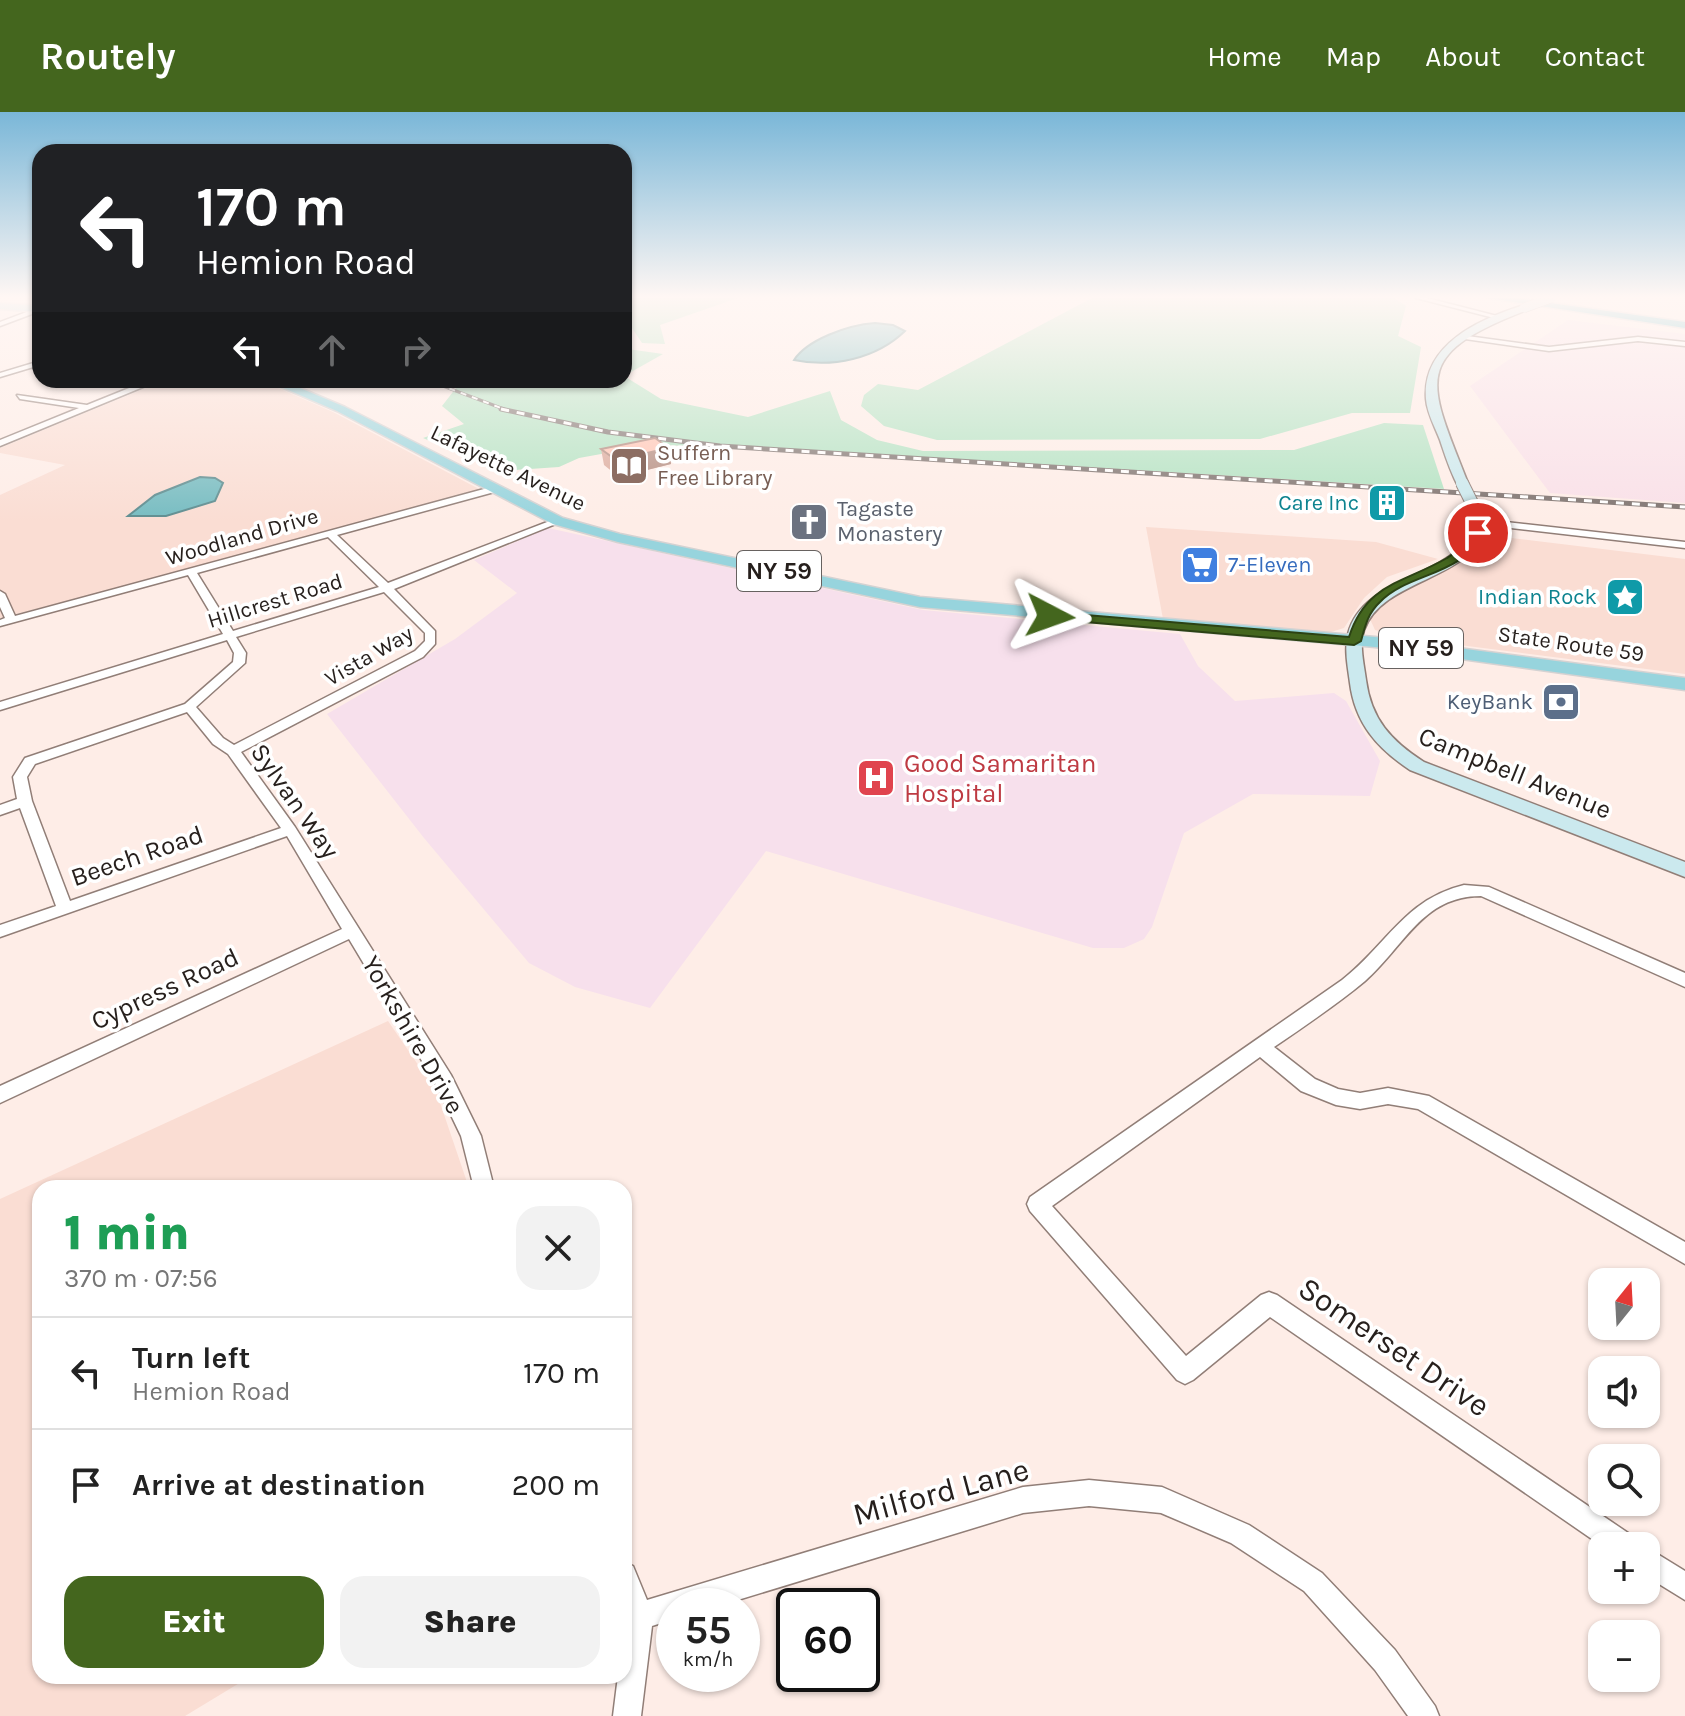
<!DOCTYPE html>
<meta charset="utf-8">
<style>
:root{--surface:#fff;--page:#f2f2f2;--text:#222;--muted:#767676;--line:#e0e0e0;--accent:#44661e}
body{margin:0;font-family:Karla,sans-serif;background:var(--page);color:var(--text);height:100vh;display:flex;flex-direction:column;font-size:30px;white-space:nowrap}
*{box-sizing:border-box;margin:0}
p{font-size:26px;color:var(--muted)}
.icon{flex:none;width:44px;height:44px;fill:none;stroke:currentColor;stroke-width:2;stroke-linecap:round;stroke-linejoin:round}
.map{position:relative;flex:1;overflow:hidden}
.drawer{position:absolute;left:32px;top:1068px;width:600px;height:504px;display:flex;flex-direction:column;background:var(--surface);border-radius:24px;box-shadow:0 2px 6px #0004}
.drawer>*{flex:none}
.top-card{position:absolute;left:32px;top:32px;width:600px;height:244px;border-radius:24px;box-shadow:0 2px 6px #0004;background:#202124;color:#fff;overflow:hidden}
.needle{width:52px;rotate:18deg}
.controls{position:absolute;left:1588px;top:1156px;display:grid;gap:16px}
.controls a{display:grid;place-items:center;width:72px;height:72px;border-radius:16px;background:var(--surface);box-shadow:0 2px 6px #0004;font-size:40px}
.speed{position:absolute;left:656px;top:1476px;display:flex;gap:16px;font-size:40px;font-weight:700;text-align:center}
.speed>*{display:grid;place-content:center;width:104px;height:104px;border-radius:50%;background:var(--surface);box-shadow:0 2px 6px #0004;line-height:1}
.speed small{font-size:20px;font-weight:400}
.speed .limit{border:4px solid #111;border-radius:12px;background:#fff;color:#111}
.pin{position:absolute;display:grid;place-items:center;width:68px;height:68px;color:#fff;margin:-34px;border:4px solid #fff;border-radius:50%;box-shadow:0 2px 8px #0007}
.me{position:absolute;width:88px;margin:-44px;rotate:94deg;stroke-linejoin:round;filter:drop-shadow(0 0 6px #0008)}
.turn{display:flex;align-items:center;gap:28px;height:168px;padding:0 32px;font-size:36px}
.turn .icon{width:104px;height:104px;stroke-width:2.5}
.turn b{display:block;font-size:56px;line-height:68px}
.lanes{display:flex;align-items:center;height:76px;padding:0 32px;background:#0003;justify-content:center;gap:40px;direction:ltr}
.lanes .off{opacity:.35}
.round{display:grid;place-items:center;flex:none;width:84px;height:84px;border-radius:24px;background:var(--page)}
.summary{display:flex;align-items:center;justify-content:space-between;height:136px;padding:0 32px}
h1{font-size:48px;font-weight:800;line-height:60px;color:#1e9e55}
.button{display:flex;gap:16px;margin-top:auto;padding:16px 32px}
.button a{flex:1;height:92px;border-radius:24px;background:var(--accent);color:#fff;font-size:32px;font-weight:800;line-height:92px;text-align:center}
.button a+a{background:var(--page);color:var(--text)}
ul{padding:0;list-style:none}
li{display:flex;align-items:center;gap:24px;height:112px;padding:0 32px;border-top:2px solid var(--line)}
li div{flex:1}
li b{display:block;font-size:30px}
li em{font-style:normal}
header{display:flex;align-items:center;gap:48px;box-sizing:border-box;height:112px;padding:0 40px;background:var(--accent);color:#fff}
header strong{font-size:38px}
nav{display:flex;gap:44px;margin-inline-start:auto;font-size:28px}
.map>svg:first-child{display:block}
.built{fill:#faddd3}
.industrial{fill:#f9e0e8}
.medical{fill:#f7e0ec}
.green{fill:#b3e3c3}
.water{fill:#76bcc1;stroke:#5e8d90;stroke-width:2}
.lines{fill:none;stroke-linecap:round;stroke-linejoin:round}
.street-casing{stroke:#917e77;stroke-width:3}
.secondary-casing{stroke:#917e77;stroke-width:3}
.primary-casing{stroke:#d4d2d2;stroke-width:3}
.highway-casing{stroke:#d4d2d2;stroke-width:3}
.street{fill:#fff;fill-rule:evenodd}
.secondary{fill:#cbe9ee;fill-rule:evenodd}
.primary{fill:#97d4dd;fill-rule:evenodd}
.highway{fill:#51b7c7;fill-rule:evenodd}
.rail-far1-casing{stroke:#7e736f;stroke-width:3}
.rail-casing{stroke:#7e736f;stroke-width:5}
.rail-far1{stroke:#fff;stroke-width:2;stroke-dasharray:6;stroke-linecap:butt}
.rail{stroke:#fff;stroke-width:3;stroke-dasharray:8;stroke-linecap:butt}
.secondary-bridge-far1-casing{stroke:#917e77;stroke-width:10;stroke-linecap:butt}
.secondary-bridge-casing{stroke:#917e77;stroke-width:14;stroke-linecap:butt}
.secondary-bridge-far1{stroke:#cbe9ee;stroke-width:9}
.secondary-bridge{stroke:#cbe9ee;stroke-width:12}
.wall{fill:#dba99b}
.shaded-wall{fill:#b28a7e}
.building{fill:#ffc5b4;stroke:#b28a7e;stroke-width:2}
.route{fill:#44661e;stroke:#2c4214;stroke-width:2}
.labels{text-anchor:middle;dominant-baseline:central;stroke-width:7;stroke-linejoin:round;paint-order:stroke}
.far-education-label{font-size:22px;fill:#785e54;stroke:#fff;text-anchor:start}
.far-street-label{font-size:22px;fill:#261f1c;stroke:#fff}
.far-culture-label{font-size:22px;fill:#0d838f;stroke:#fff;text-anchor:end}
.far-worship-label{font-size:22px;fill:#5b616d;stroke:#fff;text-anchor:start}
.far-shop-label{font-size:22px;fill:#366cbe;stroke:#fff;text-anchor:start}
.far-service-label{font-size:22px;fill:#4e5e75;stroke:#fff;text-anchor:end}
.shield{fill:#fff;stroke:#676260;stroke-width:2}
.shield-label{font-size:24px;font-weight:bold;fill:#261f1c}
.health-label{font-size:26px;fill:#be3a42;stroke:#fff;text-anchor:start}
.street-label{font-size:26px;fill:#261f1c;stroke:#fff}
.near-street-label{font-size:32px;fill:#261f1c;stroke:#fff}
</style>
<header>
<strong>Routely</strong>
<nav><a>Home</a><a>Map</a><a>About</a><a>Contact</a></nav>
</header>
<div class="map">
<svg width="1685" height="1604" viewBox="0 0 1685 1604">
<rect width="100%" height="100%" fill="#feede7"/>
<path class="built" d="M165 268H260L333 300 481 378 313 427 0 506V383L65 353 0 341V336Z
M1146 415 1376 430 1438 447 1387 465 1364 486 1344 516 1321 523 1163 507Z
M1486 423 1685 447V562L1405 526 1375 518 1370 507 1384 488 1416 469 1457 453 1482 436Z
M388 909 436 979 469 1076H40V1564H251L185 1604H0V1087Z"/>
<path class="industrial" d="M1568 208 1685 222V391L1550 381 1470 274Z"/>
<path class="medical" d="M548 416 923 498 1180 522 1198 554 1235 589 1334 581 1346 589 1380 649 1370 684 1253 682 1184 721 1152 815 1144 827 1124 836H1093L766 739 650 896 575 875 529 851 424 726 327 602 455 527 517 481 474 448Z"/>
<path class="green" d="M624 186H738L660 213 665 232 642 231 624 204Z
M1092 186H1394L1406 194 1398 224 1421 235 1410 301H1352L1260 327 937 328 884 314 861 294 864 283 878 272 918 278Z
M628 237 663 242 624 264 661 287 748 305 830 279 841 308 877 328 923 339 1294 338 1384 311 1423 313 1444 377 775 336 651 333 579 346 559 355 499 359 423 326 464 312 442 294 456 276 437 268H624V238Z"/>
<path class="water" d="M875 211 893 213 905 219C876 247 832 256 794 248 807 228 847 213 875 211Z
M200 365 215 366 223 371 215 389 166 404H128L155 383Z"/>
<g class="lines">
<defs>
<path id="street" d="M1416 186H1427L1501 205 1498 207Z
M40 195V199L0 214V210Z
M1460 223 1549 235 1638 225 1685 230V234L1638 229 1549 239 1458 226Z
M40 249V253L0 265V261Z
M149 268H160L0 334V328L79 296 20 287 17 283 87 293Z
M495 374 498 375V379L337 423 388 471 555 407 563 409 394 477 435 519V532L423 545 241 640 295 715 451 963 481 1024 494 1076H474L461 1024 437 974 349 827 0 991V974L342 817 287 724 0 825V813L56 794 20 696 0 703V693L17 687 13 665 25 646 185 592 233 550 234 541 227 528 0 598V590L223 522 188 463 0 514V508L5 506 0 495V479L5 482 15 504ZM328 425 379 475 233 519 197 461ZM384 480 425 521V529L415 539 234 633 223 626 196 595 245 551 246 541 236 525ZM187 600 213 632 228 642 281 716 70 789 32 689 27 665 35 652Z
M1479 407 1685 430V436L1476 412V408Z
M1464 773 1489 775 1685 861V875L1481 784C1422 784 1404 835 1365 869 1336 893 1305 914 1274 935L1315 967 1338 977 1360 981 1388 976 1429 984 1685 1130V1152L1418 997 1388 992 1360 997 1336 993 1301 979 1260 945 1052 1094 1186 1244 1261 1183 1269 1180 1277 1183 1634 1425 1638 1434H1602L1270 1205 1193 1268 1185 1272 1177 1268 1030 1099 1027 1092 1030 1085 1342 868C1387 833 1405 787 1464 773Z
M1089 1368 1162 1375 1249 1413 1322 1461 1395 1538 1435 1594 1439 1604H1408L1375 1558 1304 1479 1231 1431 1161 1401 1089 1394 1023 1401 718 1494H674V1507L652 1514 641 1604H613L618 1564H624L626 1504 624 1498V1450L633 1454 647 1488 1023 1375Z
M1646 1435 1685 1459V1488L1646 1464Z"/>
<path id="secondary" d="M1524 193 1527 198C1409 243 1428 269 1468 371L1458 374C1450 359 1445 343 1440 328 1435 315 1427 301 1426 287 1422 232 1480 207 1524 193Z
M1473 389 1479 393C1481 400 1484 410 1483 417 1473 468 1383 466 1364 518 1359 533 1364 553 1366 568 1371 607 1391 629 1424 650L1685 750V765L1410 658C1377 636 1355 611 1350 571 1348 556 1344 537 1348 522 1363 462 1459 465 1469 417 1471 410 1468 400 1467 393Z"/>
<path id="primary" d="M0 191 40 194V200L0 197Z
M265 268H281L345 295 563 406 620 422 920 485 1375 525 1685 566V578L1375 535 920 495 618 430 553 412 337 299Z"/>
<path id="highway" d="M1488 186H1516L1685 210V216Z"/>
</defs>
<use href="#street" class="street-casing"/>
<use href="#secondary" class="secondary-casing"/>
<use href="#primary" class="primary-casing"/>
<use href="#highway" class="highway-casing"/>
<use href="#street" class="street"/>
<use href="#secondary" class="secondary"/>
<use href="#primary" class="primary"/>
<use href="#highway" class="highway"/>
<defs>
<path id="rail-far1" d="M427 268 509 299"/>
<path id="rail" d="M501 297 608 320 720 334 1685 395"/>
</defs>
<use href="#rail-far1" class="rail-far1-casing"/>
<use href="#rail" class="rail-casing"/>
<use href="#rail-far1" class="rail-far1"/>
<use href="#rail" class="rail"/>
<defs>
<path id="secondary-bridge-far1" d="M1524 196 1551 186"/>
<path id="secondary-bridge" d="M1462 371 1473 393"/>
</defs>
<use href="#secondary-bridge-far1" class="secondary-bridge-far1-casing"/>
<use href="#secondary-bridge" class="secondary-bridge-casing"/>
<use href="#secondary-bridge-far1" class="secondary-bridge-far1"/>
<use href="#secondary-bridge" class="secondary-bridge"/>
</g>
<path class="wall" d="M669 336 671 352 619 365 604 353 601 337Z"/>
<path class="shaded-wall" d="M669 336 671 352 619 365 616 348Z"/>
<path class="building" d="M655 326 669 336 616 348 601 337Z"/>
<linearGradient id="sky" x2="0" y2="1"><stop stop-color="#7ab7d8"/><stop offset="0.45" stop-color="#fff7f4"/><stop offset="1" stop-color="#fff7f4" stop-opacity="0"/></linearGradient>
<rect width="1685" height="411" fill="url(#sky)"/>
<path class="route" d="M1478 417 1484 421C1461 465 1409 460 1380 490 1368 501 1365 514 1361 529L1354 533 1050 507 1044 504 1050 500 1349 525C1366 471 1404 471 1447 446 1460 439 1467 423 1478 417Z"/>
<defs>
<symbol id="library-square" viewBox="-11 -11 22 22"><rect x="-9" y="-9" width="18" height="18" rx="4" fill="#8d6e63" stroke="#fff"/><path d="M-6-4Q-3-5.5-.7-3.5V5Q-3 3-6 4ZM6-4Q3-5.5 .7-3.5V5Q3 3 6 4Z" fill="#fff"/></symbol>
<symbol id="building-square" viewBox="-11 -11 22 22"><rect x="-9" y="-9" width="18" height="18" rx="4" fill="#0f9aa8" stroke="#fff"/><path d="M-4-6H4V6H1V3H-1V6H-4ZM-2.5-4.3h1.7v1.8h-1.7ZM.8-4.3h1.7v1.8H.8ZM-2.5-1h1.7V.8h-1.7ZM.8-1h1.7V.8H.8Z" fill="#fff"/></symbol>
<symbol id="church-square" viewBox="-11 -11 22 22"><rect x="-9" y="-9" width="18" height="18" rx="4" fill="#6b7280" stroke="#fff"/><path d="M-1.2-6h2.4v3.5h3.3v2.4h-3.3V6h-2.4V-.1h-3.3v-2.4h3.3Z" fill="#fff"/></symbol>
<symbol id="supermarket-square" viewBox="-11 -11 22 22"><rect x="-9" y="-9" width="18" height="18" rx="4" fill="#3f7fe0" stroke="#fff"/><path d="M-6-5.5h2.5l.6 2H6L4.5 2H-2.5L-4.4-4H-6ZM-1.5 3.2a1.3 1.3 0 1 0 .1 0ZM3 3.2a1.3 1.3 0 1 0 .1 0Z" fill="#fff"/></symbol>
<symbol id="sight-square" viewBox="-11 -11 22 22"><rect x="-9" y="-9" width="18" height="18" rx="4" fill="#0f9aa8" stroke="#fff"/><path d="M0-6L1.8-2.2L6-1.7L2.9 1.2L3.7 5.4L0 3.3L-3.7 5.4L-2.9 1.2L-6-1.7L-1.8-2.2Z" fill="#fff"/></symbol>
<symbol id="bank-square" viewBox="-11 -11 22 22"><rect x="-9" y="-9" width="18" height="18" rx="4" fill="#5c6f8a" stroke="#fff"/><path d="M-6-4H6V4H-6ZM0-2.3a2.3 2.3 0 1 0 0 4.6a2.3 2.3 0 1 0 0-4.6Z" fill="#fff"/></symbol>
<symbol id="hospital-square" viewBox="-11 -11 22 22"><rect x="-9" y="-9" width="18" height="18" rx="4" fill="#e0444e" stroke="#fff"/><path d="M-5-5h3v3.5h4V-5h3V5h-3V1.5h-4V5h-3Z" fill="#fff"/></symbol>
</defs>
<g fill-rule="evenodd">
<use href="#library-square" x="607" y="332" width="44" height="44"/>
<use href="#building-square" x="1365" y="369" width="44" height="44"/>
<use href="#church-square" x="787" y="388" width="44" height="44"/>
<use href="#supermarket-square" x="1178" y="431" width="44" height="44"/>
<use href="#sight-square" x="1603" y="463" width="44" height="44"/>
<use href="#bank-square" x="1539" y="568" width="44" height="44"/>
<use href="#hospital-square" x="854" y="644" width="44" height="44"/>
</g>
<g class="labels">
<g class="far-education-label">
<text x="657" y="341">Suffern<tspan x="657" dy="25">Free Library</tspan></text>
</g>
<g class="far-street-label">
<text transform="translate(508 356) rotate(26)">Lafayette Avenue</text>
<text transform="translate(242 425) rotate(-16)">Woodland Drive</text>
<text transform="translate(275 489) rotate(-17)">Hillcrest Road</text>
<text transform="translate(1571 532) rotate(8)">State Route 59</text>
<text transform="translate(369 544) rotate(-30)">Vista Way</text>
</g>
<g class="far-culture-label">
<text x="1359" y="391">Care Inc</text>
<text x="1597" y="485">Indian Rock</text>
</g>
<g class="far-worship-label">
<text x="837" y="397">Tagaste<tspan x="837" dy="25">Monastery</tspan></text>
</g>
<g class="far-shop-label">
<text x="1228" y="453">7-Eleven</text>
</g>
<g class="far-service-label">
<text x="1533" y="590">KeyBank</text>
</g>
<g class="shield">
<rect x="737" y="439" width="84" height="40" rx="6"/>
<rect x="1379" y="516" width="84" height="40" rx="6"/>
</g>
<g class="shield-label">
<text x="779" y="459">NY 59</text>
<text x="1421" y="536">NY 59</text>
</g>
<g class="health-label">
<text x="904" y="651">Good Samaritan<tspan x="904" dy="30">Hospital</tspan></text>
</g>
<g class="street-label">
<text transform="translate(1515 661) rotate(22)">Campbell Avenue</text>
<text transform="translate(295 689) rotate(55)">Sylvan Way</text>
<text transform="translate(137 744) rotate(-19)">Beech Road</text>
<text transform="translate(165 877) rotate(-25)">Cypress Road</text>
<text transform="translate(413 923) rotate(60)">Yorkshire Drive</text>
</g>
<g class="near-street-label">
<text transform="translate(1394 1235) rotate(34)">Somerset Drive</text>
<text transform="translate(941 1380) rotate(-15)">Milford Lane</text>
</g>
</g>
</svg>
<div class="controls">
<a><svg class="needle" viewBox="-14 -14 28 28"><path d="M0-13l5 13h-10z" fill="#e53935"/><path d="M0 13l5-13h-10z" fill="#767676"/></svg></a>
<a><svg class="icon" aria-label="sound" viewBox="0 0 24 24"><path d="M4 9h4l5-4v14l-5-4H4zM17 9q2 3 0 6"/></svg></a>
<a><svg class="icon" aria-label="search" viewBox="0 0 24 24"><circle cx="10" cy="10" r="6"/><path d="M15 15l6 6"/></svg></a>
<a>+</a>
<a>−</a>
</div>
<div class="speed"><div>55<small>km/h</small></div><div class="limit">60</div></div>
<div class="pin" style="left:1478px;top:421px;background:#d93025"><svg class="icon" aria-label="arrive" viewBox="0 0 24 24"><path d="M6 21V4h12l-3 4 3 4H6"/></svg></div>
<svg class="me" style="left:1050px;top:504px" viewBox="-20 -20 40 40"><path d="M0-17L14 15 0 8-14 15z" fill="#44661e" stroke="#fff" stroke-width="4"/></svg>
<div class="top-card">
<div class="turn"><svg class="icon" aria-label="left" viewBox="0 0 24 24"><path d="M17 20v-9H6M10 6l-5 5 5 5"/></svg><div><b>170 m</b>Hemion Road</div></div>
<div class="lanes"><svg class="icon" aria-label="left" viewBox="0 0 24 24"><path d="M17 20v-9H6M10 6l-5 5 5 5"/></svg><svg class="icon off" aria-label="ahead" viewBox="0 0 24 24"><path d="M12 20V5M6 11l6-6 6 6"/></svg><svg class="icon off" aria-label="right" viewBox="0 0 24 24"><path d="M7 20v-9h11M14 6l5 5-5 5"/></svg></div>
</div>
<section class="drawer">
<div class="summary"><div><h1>1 min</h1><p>370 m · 07:56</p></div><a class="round"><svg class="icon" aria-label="close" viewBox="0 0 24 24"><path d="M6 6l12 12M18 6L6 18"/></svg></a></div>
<ul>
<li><svg class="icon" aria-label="left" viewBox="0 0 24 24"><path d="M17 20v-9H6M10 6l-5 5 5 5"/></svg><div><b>Turn left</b><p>Hemion Road</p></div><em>170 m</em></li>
<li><svg class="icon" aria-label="arrive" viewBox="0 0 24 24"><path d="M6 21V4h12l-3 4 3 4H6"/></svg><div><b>Arrive at destination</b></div><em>200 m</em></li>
</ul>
<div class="button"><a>Exit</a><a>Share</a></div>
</section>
</div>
